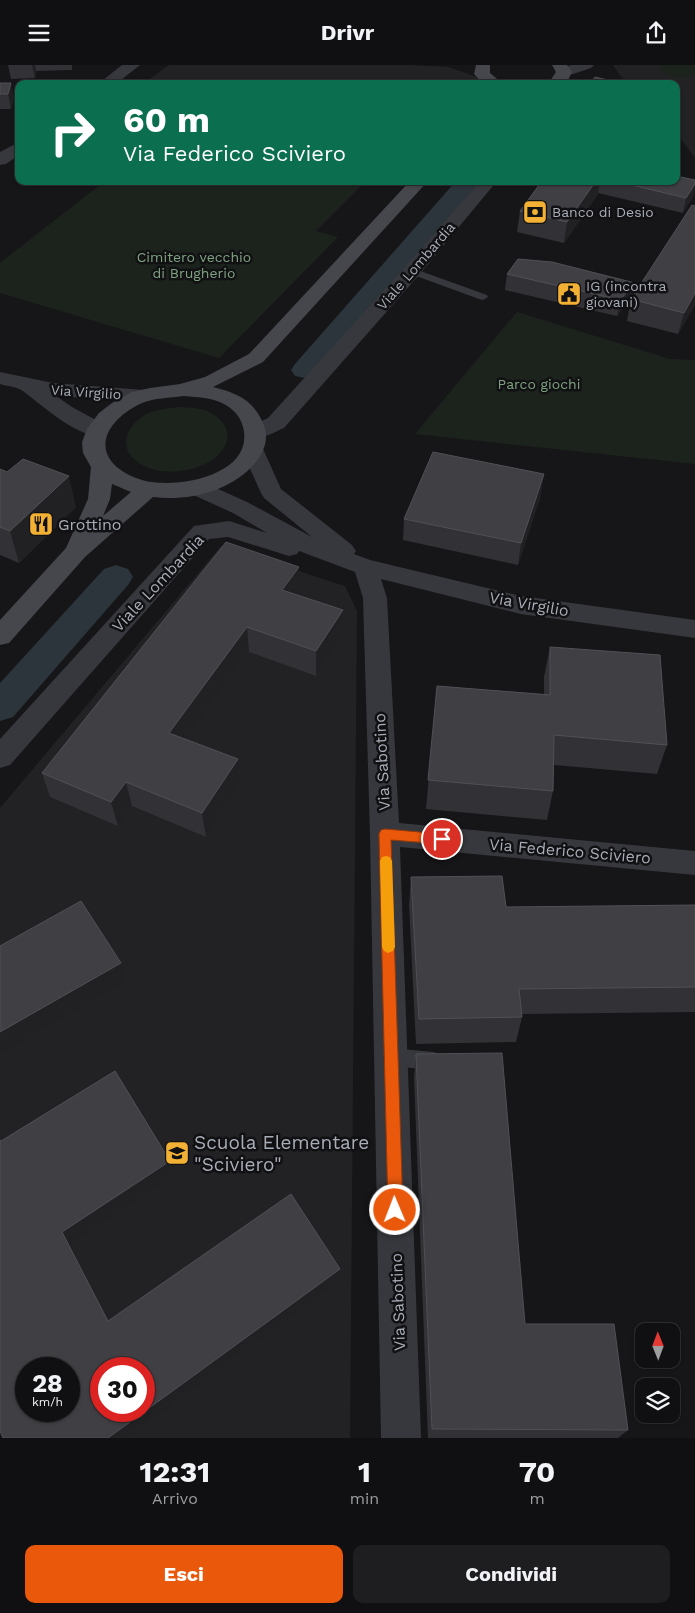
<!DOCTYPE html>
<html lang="it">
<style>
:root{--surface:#101012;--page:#1e1e20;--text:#f1f3f6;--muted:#9c9d9f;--line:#303032;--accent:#ea580c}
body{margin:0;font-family:"Work Sans",sans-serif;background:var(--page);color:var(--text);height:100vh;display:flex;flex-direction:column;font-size:19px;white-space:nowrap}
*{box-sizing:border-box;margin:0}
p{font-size:16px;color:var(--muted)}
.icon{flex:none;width:28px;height:28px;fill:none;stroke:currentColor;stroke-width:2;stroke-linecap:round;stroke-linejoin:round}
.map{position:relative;height:1373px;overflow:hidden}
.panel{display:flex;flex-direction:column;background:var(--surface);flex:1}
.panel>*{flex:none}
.guide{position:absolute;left:15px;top:15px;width:665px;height:105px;border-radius:10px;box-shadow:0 1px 4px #0004,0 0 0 1px var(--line);background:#0b6e4f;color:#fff;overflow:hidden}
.needle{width:32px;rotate:359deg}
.controls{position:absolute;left:635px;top:1258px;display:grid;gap:10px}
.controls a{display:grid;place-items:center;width:45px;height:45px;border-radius:10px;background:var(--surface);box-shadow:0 1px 4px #0004,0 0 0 1px var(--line);font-size:25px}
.speed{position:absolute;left:15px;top:1292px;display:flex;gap:10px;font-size:25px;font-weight:700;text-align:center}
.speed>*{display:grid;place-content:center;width:65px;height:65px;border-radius:50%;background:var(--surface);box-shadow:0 1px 4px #0004,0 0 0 1px var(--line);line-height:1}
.speed small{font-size:12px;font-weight:400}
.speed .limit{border:8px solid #d22;background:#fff;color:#111}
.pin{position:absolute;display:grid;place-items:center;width:42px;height:42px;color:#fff;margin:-21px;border:2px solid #fff;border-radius:50%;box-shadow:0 1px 5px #0007}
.me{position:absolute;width:55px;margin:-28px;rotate:359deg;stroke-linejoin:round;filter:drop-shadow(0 0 4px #0008)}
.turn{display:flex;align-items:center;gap:18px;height:105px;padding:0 25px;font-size:22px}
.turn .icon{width:65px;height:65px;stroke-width:2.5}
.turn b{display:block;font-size:35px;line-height:42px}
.eta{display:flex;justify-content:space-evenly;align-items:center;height:85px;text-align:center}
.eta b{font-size:30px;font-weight:700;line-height:35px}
.cta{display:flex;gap:10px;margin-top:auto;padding:10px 25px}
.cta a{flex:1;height:58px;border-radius:10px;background:var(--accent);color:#fff;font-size:20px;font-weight:700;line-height:58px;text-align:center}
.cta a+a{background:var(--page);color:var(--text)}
header{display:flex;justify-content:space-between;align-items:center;height:65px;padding:0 25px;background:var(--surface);font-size:22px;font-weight:700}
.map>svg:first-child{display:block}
.built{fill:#222225;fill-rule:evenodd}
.green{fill:#1c231d}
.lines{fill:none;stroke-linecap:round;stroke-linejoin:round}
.canal{fill:#2c353c;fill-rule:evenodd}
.service{fill:#37383d;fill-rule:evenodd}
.minor{fill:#37383d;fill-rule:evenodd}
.secondary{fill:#45474d;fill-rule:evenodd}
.wall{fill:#323236}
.shaded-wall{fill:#212124}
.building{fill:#3f3f44;stroke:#4f5156;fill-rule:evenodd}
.route{fill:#ea580c;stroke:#983908}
.slow{fill:#f59e0b}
.labels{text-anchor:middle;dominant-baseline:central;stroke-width:5;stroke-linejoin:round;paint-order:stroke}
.far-poi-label{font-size:14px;fill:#a8adb8;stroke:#111113;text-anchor:start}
.far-park-label{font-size:14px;fill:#7fa381;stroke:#111113}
.far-street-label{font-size:14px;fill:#a8adb8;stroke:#111113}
.poi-label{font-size:16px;fill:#a8adb8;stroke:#111113;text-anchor:start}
.street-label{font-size:16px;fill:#a8adb8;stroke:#111113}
.near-poi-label{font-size:19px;fill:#a8adb8;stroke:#111113;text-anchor:start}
</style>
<header><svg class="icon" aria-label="menu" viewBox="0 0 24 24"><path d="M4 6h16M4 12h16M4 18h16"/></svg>Drivr<svg class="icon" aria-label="share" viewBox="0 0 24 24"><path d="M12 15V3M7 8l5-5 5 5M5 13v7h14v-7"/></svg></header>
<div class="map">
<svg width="695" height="1373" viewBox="0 0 695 1373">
<rect width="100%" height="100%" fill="#161618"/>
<path class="built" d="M169 0H411L448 2 477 12 475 19H143Z
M613 0H695V93L676 67V19H626Z
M221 481 345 521 357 546 350 1373H5L0 1362V743ZM26 1304H69V1346H26ZM101 1304H144V1346H101Z"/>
<path class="green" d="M661 0H693L695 1V9C684 14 669 13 660 4Z
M105 116H366L316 166 338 172 219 293 0 228V198Z
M517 247 670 294 695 295V399L415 369Z
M181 342C192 343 202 343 211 348 233 360 232 379 214 394 194 409 152 412 134 394 116 377 132 355 151 347 161 344 171 343 181 342Z"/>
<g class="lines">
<path class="canal" d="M456 116H480L315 311 305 313 295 311 291 305 295 299Z
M116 500 128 504 133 512 128 520 13 652 0 656V618L104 504Z"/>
<path class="service" d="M412 203 487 230 488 232 483 235 479 234 408 208 407 206Z
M391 983 434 987 440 990 443 996 440 1002 434 1005 391 1001 385 998 382 992 385 986Z"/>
<path class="minor" d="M122 0H140L116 19H98Z
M571 0H594L591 3 564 12 559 10 556 7 559 4Z
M19 77V90L6 99 0 100V87Z
M480 116H497L419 210 284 363C272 368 262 375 249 372L246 367 249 362 268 353 405 202Z
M0 307 53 318 144 325 151 327 155 331 151 335 144 337 56 331 72 342 105 360 108 365 105 370C80 376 42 340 23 326 18 322 6 321 0 319Z
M253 379 261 381 264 386 281 424 352 480 356 486 354 489 370 495 521 531 695 555V573L521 549 381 514 387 533 399 758 695 786V810L400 782 421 1373H381L370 769 363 533 355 507 299 486 297 489 289 491 228 472 209 474 10 700 0 703V674L194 461 229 456 267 468 233 448 189 428 186 423 189 418 197 416 205 418 249 438 312 472 264 433 261 428 242 386 245 381Z"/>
<path class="secondary" d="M476 0H490V8L503 19H483L474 9Z
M552 0H567L572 7 566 19H548L556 7Z
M410 116H428L263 297 213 322C233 327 250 333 260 352 268 365 268 378 260 391 239 424 191 437 153 432L85 492 9 578 0 580V555L66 483 88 434 91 402 83 388 82 377 87 364 99 348 112 338 132 327 150 323 180 319 205 312 249 289ZM183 331C194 332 207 332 217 336 229 340 240 349 243 362 256 411 172 426 139 414 89 396 99 358 142 338 155 333 169 333 183 331ZM112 419 131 427 103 451 110 434Z"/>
</g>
<path class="wall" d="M8 0H72V5L36 6 35 13 11 14Z
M0 18 14 32 11 44H0Z
M542 116H676L694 130 683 148 598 128V129L564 178 517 167 520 146Z
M695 141V240L678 269 627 256 631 234Z
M507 209 635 218 632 233 617 251 505 225Z
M0 404 76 442 19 498 0 490Z
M541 430 518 500 403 475 404 454Z
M226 477 300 528 299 530 343 571 316 611 249 587 187 675 238 694 241 719 206 772 132 741 118 761 50 732 42 708Z
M550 582 667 680 657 709 554 700 553 726 547 755 426 744 437 621 544 629V612Z
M411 812 506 842 695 840V947L522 949V952L516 977 416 979 409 840Z
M416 989 525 1259 628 1365 618 1373H428L414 1013Z"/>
<path class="shaded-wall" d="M32 0H35L36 6 35 13Z
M11 18 14 32 11 44 8 29Z
M596 116H600L598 129 564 178 567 157Z
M695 119 694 130 683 148 686 133Z
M635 218 632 233 617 251 620 235Z
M695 228V240L678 269 684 248Z
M544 409 541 430 518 500 521 478Z
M69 411 76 442 19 498 10 466Z
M299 502 300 528 284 551 282 525Z
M343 545V571L316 611V586Z
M247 562 249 587 174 693 169 668Z
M238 694 241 719 206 772 202 748Z
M126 717 132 741 118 761 111 737Z
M121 898 127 915 0 989V967Z
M170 1096 175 1110 70 1180 115 1266 108 1256 62 1167Z
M340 1204V1215L126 1373H108Z"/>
<path class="building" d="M595 12 625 19H589Z
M0 18H11L8 29H0Z
M676 111 695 115V119L686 133 615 116H676Z
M542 116H596L567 157 520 146Z
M692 140 695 141V228L684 248 631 234Z
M518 194 552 197 635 218 620 235 507 209Z
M433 387 544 409 521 478 404 454Z
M23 394 69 411 10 466 0 462V404L7 407Z
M226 477 299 502 282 525 343 545 316 586 247 562 169 668 238 694 202 748 126 717 111 737 42 708Z
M550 582 660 590 667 680 554 670 553 726 428 715 437 621 550 630Z
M502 811 506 842 695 840V922L519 924 522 952 419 954 411 812Z
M81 836 121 898 0 967V881Z
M502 988 525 1259H614L628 1365 432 1364 416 989Z
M115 1006 170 1096 62 1167 108 1256 291 1129 340 1204 108 1373H3L0 1366V1075L1 1076ZM26 1304H69V1346H26ZM101 1304H144V1346H101Z"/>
<path class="route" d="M385 764 442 769 446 771 448 774 446 778 442 779 391 775 403 1145 400 1150 395 1152 390 1150 388 1145 379 769 381 765Z"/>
<path class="slow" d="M386 791 390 792 392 796 395 882 393 886 388 888 384 886 382 882 380 796 382 792Z"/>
<defs>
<symbol id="bank-square" viewBox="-11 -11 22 22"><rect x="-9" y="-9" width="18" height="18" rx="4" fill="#f2b134" stroke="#111113"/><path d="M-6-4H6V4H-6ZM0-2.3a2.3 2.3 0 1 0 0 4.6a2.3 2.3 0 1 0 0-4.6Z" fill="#111"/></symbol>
<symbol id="civic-square" viewBox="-11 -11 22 22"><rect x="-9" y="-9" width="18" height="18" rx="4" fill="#f2b134" stroke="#111113"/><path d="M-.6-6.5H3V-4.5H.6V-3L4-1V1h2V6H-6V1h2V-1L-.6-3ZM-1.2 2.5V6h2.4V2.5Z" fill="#111"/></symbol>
<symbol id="restaurant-square" viewBox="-11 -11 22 22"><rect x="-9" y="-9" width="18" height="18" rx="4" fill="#f2b134" stroke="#111113"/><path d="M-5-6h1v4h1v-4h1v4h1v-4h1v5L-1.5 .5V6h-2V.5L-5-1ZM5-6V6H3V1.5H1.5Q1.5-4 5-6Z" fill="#111"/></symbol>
<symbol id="school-square" viewBox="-11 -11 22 22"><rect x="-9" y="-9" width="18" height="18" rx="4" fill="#f2b134" stroke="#111113"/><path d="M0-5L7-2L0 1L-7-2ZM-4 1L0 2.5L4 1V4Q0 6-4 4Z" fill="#111"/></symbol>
</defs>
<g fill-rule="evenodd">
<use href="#bank-square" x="521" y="133" width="28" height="28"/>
<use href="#civic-square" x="555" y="215" width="28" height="28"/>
<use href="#restaurant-square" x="27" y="445" width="28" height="28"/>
<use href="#school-square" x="163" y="1074" width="28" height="28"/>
</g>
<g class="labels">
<g class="far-poi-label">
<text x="552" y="147">Banco di Desio</text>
<text x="586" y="221">IG (incontra<tspan x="586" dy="16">giovani)</tspan></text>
</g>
<g class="far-park-label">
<text x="194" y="192">Cimitero vecchio<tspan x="194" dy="16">di Brugherio</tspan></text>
<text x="539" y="319">Parco giochi</text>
</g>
<g class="far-street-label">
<text transform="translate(416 201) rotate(-49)">Viale Lombardia</text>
<text transform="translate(86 327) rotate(4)">Via Virgilio</text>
</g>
<g class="poi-label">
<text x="58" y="459">Grottino</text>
</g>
<g class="street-label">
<text transform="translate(158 518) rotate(-47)">Viale Lombardia</text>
<text transform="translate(529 539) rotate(10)">Via Virgilio</text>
<text transform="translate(382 697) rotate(-93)">Via Sabotino</text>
<text transform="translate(570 786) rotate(5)">Via Federico Sciviero</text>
<text transform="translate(398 1237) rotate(-92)">Via Sabotino</text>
</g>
<g class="near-poi-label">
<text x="194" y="1077">Scuola Elementare<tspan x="194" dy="22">"Sciviero"</tspan></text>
</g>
</g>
</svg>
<div class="controls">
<a><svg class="needle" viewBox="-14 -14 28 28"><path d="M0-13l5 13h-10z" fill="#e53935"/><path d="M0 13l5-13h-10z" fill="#9c9d9f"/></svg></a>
<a><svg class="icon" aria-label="layers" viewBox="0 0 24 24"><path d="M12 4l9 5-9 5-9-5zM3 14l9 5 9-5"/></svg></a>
</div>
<div class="speed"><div>28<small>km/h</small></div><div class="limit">30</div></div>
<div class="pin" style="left:442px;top:774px;background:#d93025"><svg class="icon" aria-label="arrive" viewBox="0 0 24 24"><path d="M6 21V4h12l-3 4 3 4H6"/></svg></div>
<svg class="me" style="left:395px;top:1145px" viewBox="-20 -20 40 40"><circle r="17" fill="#ea580c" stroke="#fff" stroke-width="3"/><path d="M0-11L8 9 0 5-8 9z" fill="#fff"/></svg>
<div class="guide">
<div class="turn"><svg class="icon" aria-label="right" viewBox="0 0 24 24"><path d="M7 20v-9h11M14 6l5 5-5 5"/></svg><div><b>60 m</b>Via Federico Sciviero</div></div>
</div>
</div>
<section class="panel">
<div class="eta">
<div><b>12:31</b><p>Arrivo</p></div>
<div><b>1</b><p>min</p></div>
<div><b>70</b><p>m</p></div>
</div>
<div class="cta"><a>Esci</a><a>Condividi</a></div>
</section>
